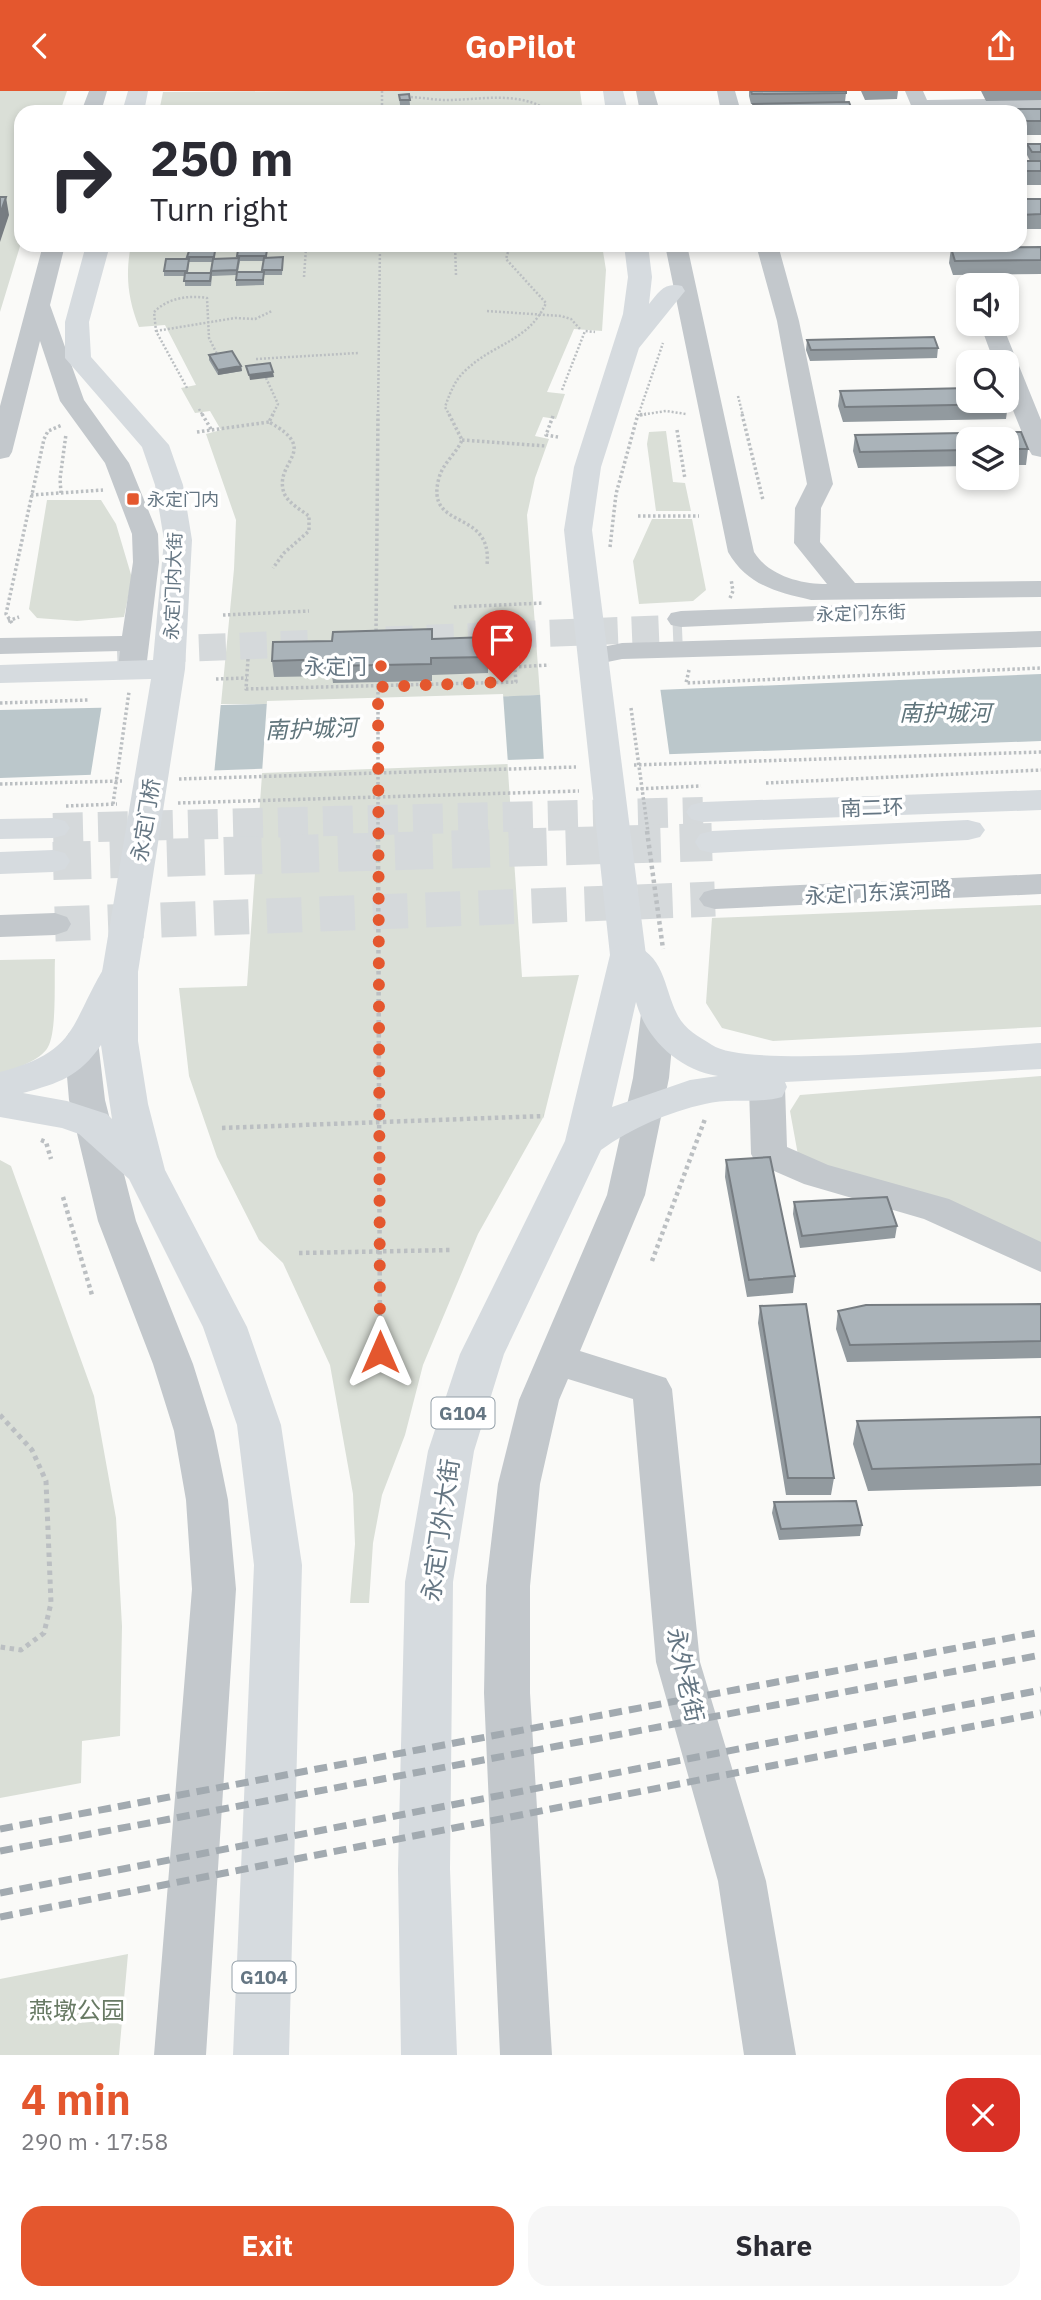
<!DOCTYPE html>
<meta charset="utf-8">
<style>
:root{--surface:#fff;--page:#f7f7f7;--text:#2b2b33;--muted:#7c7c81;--accent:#e4572e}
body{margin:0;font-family:"IBM Plex Sans","Noto Sans SC",sans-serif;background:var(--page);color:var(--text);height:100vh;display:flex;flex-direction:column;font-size:26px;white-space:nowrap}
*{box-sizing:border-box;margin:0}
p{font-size:23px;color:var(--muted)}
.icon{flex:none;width:38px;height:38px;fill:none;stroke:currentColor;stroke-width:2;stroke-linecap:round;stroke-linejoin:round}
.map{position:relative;height:1964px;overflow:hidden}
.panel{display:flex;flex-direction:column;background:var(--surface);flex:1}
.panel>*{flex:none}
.hud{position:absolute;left:14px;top:14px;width:1013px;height:147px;border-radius:21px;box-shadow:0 4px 10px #0003;background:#fff;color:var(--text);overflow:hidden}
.buttons{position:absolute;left:956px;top:182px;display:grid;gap:14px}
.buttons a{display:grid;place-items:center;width:63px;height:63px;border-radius:14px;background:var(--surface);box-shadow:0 4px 10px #0003;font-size:35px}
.pin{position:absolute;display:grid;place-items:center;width:60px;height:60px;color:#fff;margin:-72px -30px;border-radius:50% 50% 50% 0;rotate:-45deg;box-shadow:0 0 7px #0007}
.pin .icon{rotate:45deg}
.me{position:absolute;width:77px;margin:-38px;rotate:0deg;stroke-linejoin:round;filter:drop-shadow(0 0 5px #0008)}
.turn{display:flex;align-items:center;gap:24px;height:147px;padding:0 21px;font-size:32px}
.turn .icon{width:91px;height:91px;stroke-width:2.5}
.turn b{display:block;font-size:49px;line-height:60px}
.round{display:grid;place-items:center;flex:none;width:74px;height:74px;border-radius:21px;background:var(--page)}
.head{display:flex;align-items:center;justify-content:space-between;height:119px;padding:0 21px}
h1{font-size:42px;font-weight:700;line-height:52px;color:var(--accent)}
.primary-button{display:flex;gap:14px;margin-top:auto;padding:14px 21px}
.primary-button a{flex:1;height:80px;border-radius:21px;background:var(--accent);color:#fff;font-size:28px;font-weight:700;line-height:80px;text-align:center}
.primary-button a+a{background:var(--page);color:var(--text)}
header{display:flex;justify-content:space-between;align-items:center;height:91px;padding:0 21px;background:var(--accent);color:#fff;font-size:32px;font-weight:700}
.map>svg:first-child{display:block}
.green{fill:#dadfd7}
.water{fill:#bbc7cb}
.pier{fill:#fafaf8}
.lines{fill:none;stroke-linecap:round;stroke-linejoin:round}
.minor-tunnel-far1{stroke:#d5d9db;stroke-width:27;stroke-dasharray:27 14;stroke-linecap:butt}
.minor-tunnel{stroke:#d5d9db;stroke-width:35;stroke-dasharray:35 18;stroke-linecap:butt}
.highway-tunnel-far1{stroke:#d5d9db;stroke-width:30;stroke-dasharray:30 15;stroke-linecap:butt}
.highway-tunnel{stroke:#d5d9db;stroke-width:38;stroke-dasharray:38 19;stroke-linecap:butt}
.path-far3{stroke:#bbbfc2;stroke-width:2.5;stroke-dasharray:2 2;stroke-linecap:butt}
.path-far2{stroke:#bbbfc2;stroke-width:3.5;stroke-dasharray:2.5 2.5;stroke-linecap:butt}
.path-far1{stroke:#bbbfc2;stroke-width:4.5;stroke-dasharray:3.5 3.5;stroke-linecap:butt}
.path{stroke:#bbbfc2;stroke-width:5;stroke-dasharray:4.5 4.5;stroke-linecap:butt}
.minor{fill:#c3c8cc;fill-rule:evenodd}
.major{fill:#d6dbdf;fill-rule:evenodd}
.highway{fill:#d6dbdf;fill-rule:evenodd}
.rail{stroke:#a2aab0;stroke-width:7;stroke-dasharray:13 7;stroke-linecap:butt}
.wall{fill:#929a9f;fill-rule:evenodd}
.shaded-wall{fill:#777d82}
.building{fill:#aab3b9;stroke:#777d82;stroke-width:2}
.route{stroke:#e4572e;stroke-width:12;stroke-dasharray:0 21.6}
.poi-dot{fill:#e4572e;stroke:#fff;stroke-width:2.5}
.labels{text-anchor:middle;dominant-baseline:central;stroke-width:7;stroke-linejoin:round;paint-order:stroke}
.far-poi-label{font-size:18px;fill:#657683;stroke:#fff;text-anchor:start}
.far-street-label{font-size:18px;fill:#657683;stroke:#fff}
.shield{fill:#fff;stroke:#939fa8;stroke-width:2}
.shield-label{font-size:19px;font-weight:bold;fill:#657683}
.poi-label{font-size:21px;fill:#657683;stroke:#fff;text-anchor:end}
.street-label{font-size:21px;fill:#657683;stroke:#fff}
.water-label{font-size:23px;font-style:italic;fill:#60757c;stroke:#fff}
.near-street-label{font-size:24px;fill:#657683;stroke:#fff}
.near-park-label{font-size:24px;fill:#687a64;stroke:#fff}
</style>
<header><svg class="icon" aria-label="back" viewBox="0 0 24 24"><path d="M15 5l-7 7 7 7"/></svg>GoPilot<svg class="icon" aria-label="share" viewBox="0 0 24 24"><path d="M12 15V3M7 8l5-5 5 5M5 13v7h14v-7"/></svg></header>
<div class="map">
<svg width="1041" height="1964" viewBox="0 0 1041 1964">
<rect width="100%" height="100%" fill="#fafaf8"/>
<path class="green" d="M0 0H67L60 21H21V152L0 221Z
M309 0H580L583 21H159L163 1Z
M131 154H602L606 179 602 240 574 238 547 301 565 303 556 328 543 326 535 345 549 348 535 387 527 424 540 604 503 606 522 886 579 884 544 1025 478 1143 423 1274 405 1344 382 1404 373 1452 369 1512H350L355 1453 353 1403 330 1274 283 1172 259 1149 217 1066 189 985 179 897 247 895 267 613H221L234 478 236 429 206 343 221 339 210 320 195 322 181 297 196 294 165 234 139 236C128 208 125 184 131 154Z
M666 340 673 391 685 392 691 420H656L647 353 649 341Z
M47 409H101L116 433 132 487 124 526 77 530 37 527 29 518Z
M652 428H692L706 499 693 510 639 513 633 470Z
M1041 814V936L773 950 722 937 706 912 712 827Z
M55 868C54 888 57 941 48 956 41 969 14 979 0 982V869Z
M1041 985V1153L798 1064 790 1020 800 1004Z
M0 1069 11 1075 94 1305 116 1427 122 1535 120 1645 82 1650 81 1692 0 1707Z
M128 1863 119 1964H0V1888Z"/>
<path class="water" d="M1041 583V650L0 687V619L394 610Z"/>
<path class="pier" d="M660 596 670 668 544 672 540 602Z
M503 603 508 673 262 682 267 610Z
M221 611 214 684 90 688 102 613Z"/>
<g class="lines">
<path class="minor-tunnel-far1" d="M386 549 682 537
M117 560 320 552"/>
<path class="minor-tunnel" d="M55 833 715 808"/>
<path class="highway-tunnel-far1" d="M53 737 703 721"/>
<path class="highway-tunnel" d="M53 770 712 751"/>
<path class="path-far3" d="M382 0V21
M407 6C420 6 433 9 446 9 480 9 516 0 546 18L545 21
M455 154 456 184
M304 186 306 157
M487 220 561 225 571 228 580 238
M156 240 235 227 255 228 272 220
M256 268 358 262
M266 287 278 313 272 325
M187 297 156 240 154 221C168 207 188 204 207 207L209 247 218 265
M562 299 585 240 595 241
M738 305 743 325
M199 318 203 325
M640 324 666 320 686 323
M378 325 380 154
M450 325 445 316C450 302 455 288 467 278 495 252 529 250 546 212L506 168 510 154
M638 325 663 252"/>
<path class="path-far2" d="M202 323 211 338
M273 323 269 331C322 360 273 370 284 402 288 412 301 419 309 425V440L284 462 273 477
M449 323 462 349C456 363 443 372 439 387 424 441 493 416 487 474
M742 323 763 409
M640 324 646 323
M553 325 546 344 558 346
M677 339 685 388
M197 341 269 331
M462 349 546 355
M61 402 60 388 66 343
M31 404 103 399
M638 425H699
M610 456 616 403 638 323
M730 507 733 500 731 488
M454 516 543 512
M223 524 309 520
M8 530 19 526
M12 532 6 523 44 348 48 340 62 334
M376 545 378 323
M248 568 246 598 516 591 513 557
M514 576 549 574
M689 579 686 592 1041 577
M216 588 247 587
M378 596V741
M0 612 88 609
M631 617 648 741
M634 674 1041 661
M179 688 576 676
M766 692 1041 679
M0 693 122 690
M636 698 701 695
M178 712 579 700
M113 713 129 601
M66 715 117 713"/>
<path class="path-far1" d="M378 740 380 1261
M647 740 663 858
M222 1037 544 1025
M41 1049 46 1051 51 1068
M63 1106 92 1204
M299 1162 452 1159
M652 1170 705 1028"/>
<path class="path" d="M0 1324 32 1359 46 1390 51 1512 44 1542 21 1559 0 1556"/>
<path class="minor" d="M89 0H107L101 21H81Z
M636 0H654L660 21H640Z
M717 0H735L741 21H721Z
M905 0H923L927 9 1041 7V19L920 21 913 19Z
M43 154H65L50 214 84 309 129 372 158 443 159 471 146 578 142 584 132 586 122 584 118 578 120 560 0 563V547L122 545 133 471 132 443 105 372 60 310 40 250 12 361 9 366 0 368V315Z
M665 154H687L754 461C769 485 801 493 827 493L794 452 795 417 807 393 777 230 756 154H778L799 230 833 393 821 417 820 451 855 492 1041 490V506L811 509C776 501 747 494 728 461Z
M980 233H1002L1041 329V366L1032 364 1029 359 1006 302V271H994Z
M849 514 859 516 863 522 859 528 681 536 671 534 667 528 671 522 681 520Z
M1041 540V556L622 568 593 574 583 572 579 566 583 560 622 552Z
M1041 783V803L715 818 704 815 699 808 704 801 715 798Z
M55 822 67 826 71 833 67 840 55 844 0 846V824Z
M658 912 670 915 675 923 669 987 645 1104 580 1260 666 1287 672 1298 700 1571 766 1790 796 1964H744L718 1790 656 1571 633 1308 568 1288 559 1309 540 1393 530 1495V1602L552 1964H500L484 1602 486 1495 498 1393 519 1309 607 1104 633 987 641 923 646 915Z
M81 938 93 942 98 950 105 1009 136 1130 193 1273 214 1340 228 1409 236 1498 206 1964H154L192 1498 186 1409 174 1340 153 1273 98 1130 69 1009 64 950 69 942Z
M767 984 779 987 785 996 787 1056 828 1074 949 1108 1041 1151V1181L924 1128 804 1093 756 1072 751 1063 749 996 755 987Z"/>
<path class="major" d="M128 0H148L144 21H122Z
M603 0H623L628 21H606Z
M86 154H110L89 231 91 266 169 354 183 394 192 449 185 578 138 881 133 890 120 893 107 890 102 881 151 588 0 592V574L153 569 164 449 155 394 142 356 65 267V231Z
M624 154H648L652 186 649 213C659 201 664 191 682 195L685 200 639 257 601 376 592 439 646 864 641 872 628 876 615 872 610 864 564 439 574 376 623 223 628 186Z"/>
<path class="highway" d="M1041 699V719L703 731 691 728 686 721 691 714 703 711Z
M53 727 65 730 70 737 65 744 53 747 0 748V728Z
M968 729 980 732 985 739 980 746 968 749 712 762 700 759 695 751 700 743 712 740Z
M53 759 65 762 70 770 65 778 53 781 0 783V761Z
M628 852C665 862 663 895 677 923 684 938 698 945 712 954 748 979 985 955 1041 952V978L785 991 787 996 782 1006C757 1013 730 1007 705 1013 669 1021 631 1037 601 1059L504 1263 474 1360 453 1491 450 1778 457 1964H401L398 1778 405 1491 428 1360 460 1263 565 1050 610 864 615 856ZM636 911C646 948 679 979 718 985L690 989 612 1016Z
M120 869 133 872 138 881V950L148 1013 165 1079 247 1236 281 1334 302 1474 289 1964H233L254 1474 237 1334 203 1236 129 1088 79 1043 62 1037 0 1026V981C80 960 69 933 107 872ZM101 954 112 1028 107 1023 67 1010 23 1002C59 992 79 986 101 954Z"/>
<path class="rail" d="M0 1738 1041 1541
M0 1760 1041 1564
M0 1802 1041 1599
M0 1826 1041 1622"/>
</g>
<path class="wall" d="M749 0H846V2L845 11 751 13 749 5Z
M861 0H898L897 8 865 9Z
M981 0H1041V9L986 10Z
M409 3 410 14H400L399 4Z
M753 13 852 19V21H753Z
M984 18H1041V44H1020V21H984Z
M1027 53H1041V94H1020V70H1030L1026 62Z
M1020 108H1041V138H1020Z
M1041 156V183L953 184 949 172 951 157Z
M267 159V167L283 166 282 184H264V194L236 195V184L212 185 211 195H185V185H164V180L187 168V166L215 160V168L237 167V165ZM240 170H264L262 181H238ZM189 171H212L211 182H188Z
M807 249 938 257 937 267 810 270 806 259Z
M209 264 241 275 242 280 218 284 209 269Z
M840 300 1008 313 1006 328 843 331 838 315Z
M1021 341 1028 358 1026 374H1006V348H968V375L858 377 853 360 855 344Z
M432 548 488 566V582L432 584V590L333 592 332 585 274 586 272 570Z
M726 1069 795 1185 793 1202 747 1206 725 1086Z
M794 1111 897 1135 895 1147 800 1157 793 1123Z
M1041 1213V1267L847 1271 836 1238 838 1220Z
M760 1215 834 1387 831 1404H786L758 1232Z
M1041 1326V1395L868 1400 853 1353 857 1330Z
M774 1411 862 1434 860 1445 779 1449 772 1422Z"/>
<path class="shaded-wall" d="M6 106 9 124 0 151V123Z
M241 275 242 280 218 284V279Z
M273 281 274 286 250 289 249 284Z"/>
<path class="building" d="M751 0H846V2L752 3Z
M409 3 410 9H400L399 4Z
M849 11 852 19 756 20 753 13Z
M984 18H1041V30H1020V21H986Z
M971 19 972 21H915L914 20Z
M1027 53H1041V61H1032Z
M1020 70H1041V80H1020Z
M0 106H6L0 123Z
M1020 108H1041V123L1020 124Z
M1041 156V169L955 170 951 157Z
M238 159H267L266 165H237Z
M189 160H215L214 166H187Z
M283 166 282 179H262L264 167Z
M239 167 237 179 211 180 213 168Z
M166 168H189L187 180H164Z
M237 181H264L263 189H236Z
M185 182H211L210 190H184Z
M934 246 938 257 811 259 807 249Z
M232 260 241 275 218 279 209 264Z
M270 272 273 281 249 284 246 275Z
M968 297V310H1006V308L1008 313 845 316 840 300Z
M1021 341 1028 358H1006V348H968V359L860 361 855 344Z
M432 538V548L487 546 488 566 431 567V573L331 575 332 568 272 570 273 551 332 550 333 541Z
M770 1066 795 1185 749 1189 726 1069Z
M887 1106 897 1135 802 1145 794 1111Z
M806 1213 834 1387H788L760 1215Z
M1041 1213V1250L850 1254 838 1220 866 1214Z
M1041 1326V1373L872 1378 857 1330Z
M856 1410 862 1434 781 1438 774 1411Z"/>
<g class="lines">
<path class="route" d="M380 1261 378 596 502 591"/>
</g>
<g class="poi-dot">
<rect x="126" y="401" width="14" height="14" rx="3.5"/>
<circle cx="381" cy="575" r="7"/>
</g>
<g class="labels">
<g class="far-poi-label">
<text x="147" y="408">永定门内</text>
</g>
<g class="far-street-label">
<text transform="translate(173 495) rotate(-88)">永定门内大街</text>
<text transform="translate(861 522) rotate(-2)">永定门东街</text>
</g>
<g class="shield">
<rect x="431.5" y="1306.5" width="63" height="31" rx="5"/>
<rect x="232.5" y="1870.5" width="63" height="31" rx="5"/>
</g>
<g class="shield-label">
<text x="463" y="1322">G104</text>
<text x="264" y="1886">G104</text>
</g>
<g class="poi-label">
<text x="367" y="575">永定门</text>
</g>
<g class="street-label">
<text transform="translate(872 716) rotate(-2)">南二环</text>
<text transform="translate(145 729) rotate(-81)">永定门桥</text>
<text transform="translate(878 801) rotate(-3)">永定门东滨河路</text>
</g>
<g class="water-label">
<text x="945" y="621">南护城河</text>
<text transform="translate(311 637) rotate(-2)">南护城河</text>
</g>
<g class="near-street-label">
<text transform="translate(440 1439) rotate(-82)">永定门外大街</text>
<text transform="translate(686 1584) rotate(78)">永外老街</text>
</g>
<g class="near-park-label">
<text x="77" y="1919">燕墩公园</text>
</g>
</g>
</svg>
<div class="buttons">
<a><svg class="icon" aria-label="sound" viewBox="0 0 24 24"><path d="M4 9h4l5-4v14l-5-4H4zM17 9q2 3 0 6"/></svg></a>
<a><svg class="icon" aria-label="search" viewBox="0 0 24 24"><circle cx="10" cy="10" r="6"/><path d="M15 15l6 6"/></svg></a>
<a><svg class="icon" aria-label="layers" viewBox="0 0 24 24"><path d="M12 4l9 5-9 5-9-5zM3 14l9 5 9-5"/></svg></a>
</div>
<div class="pin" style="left:502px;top:591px;background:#d93025"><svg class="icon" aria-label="arrive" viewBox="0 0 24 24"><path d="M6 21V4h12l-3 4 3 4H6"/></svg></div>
<svg class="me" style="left:380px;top:1261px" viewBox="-20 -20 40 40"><path d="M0-17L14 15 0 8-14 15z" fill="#e4572e" stroke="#fff" stroke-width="4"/></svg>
<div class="hud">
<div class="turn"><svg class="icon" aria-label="right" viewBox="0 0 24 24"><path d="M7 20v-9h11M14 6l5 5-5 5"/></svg><div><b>250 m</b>Turn right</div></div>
</div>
</div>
<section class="panel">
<div class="head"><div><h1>4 min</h1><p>290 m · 17:58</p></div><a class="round" style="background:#d93025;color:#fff"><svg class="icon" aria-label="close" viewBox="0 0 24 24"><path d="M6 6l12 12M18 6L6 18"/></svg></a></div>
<div class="primary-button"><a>Exit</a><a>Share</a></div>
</section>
